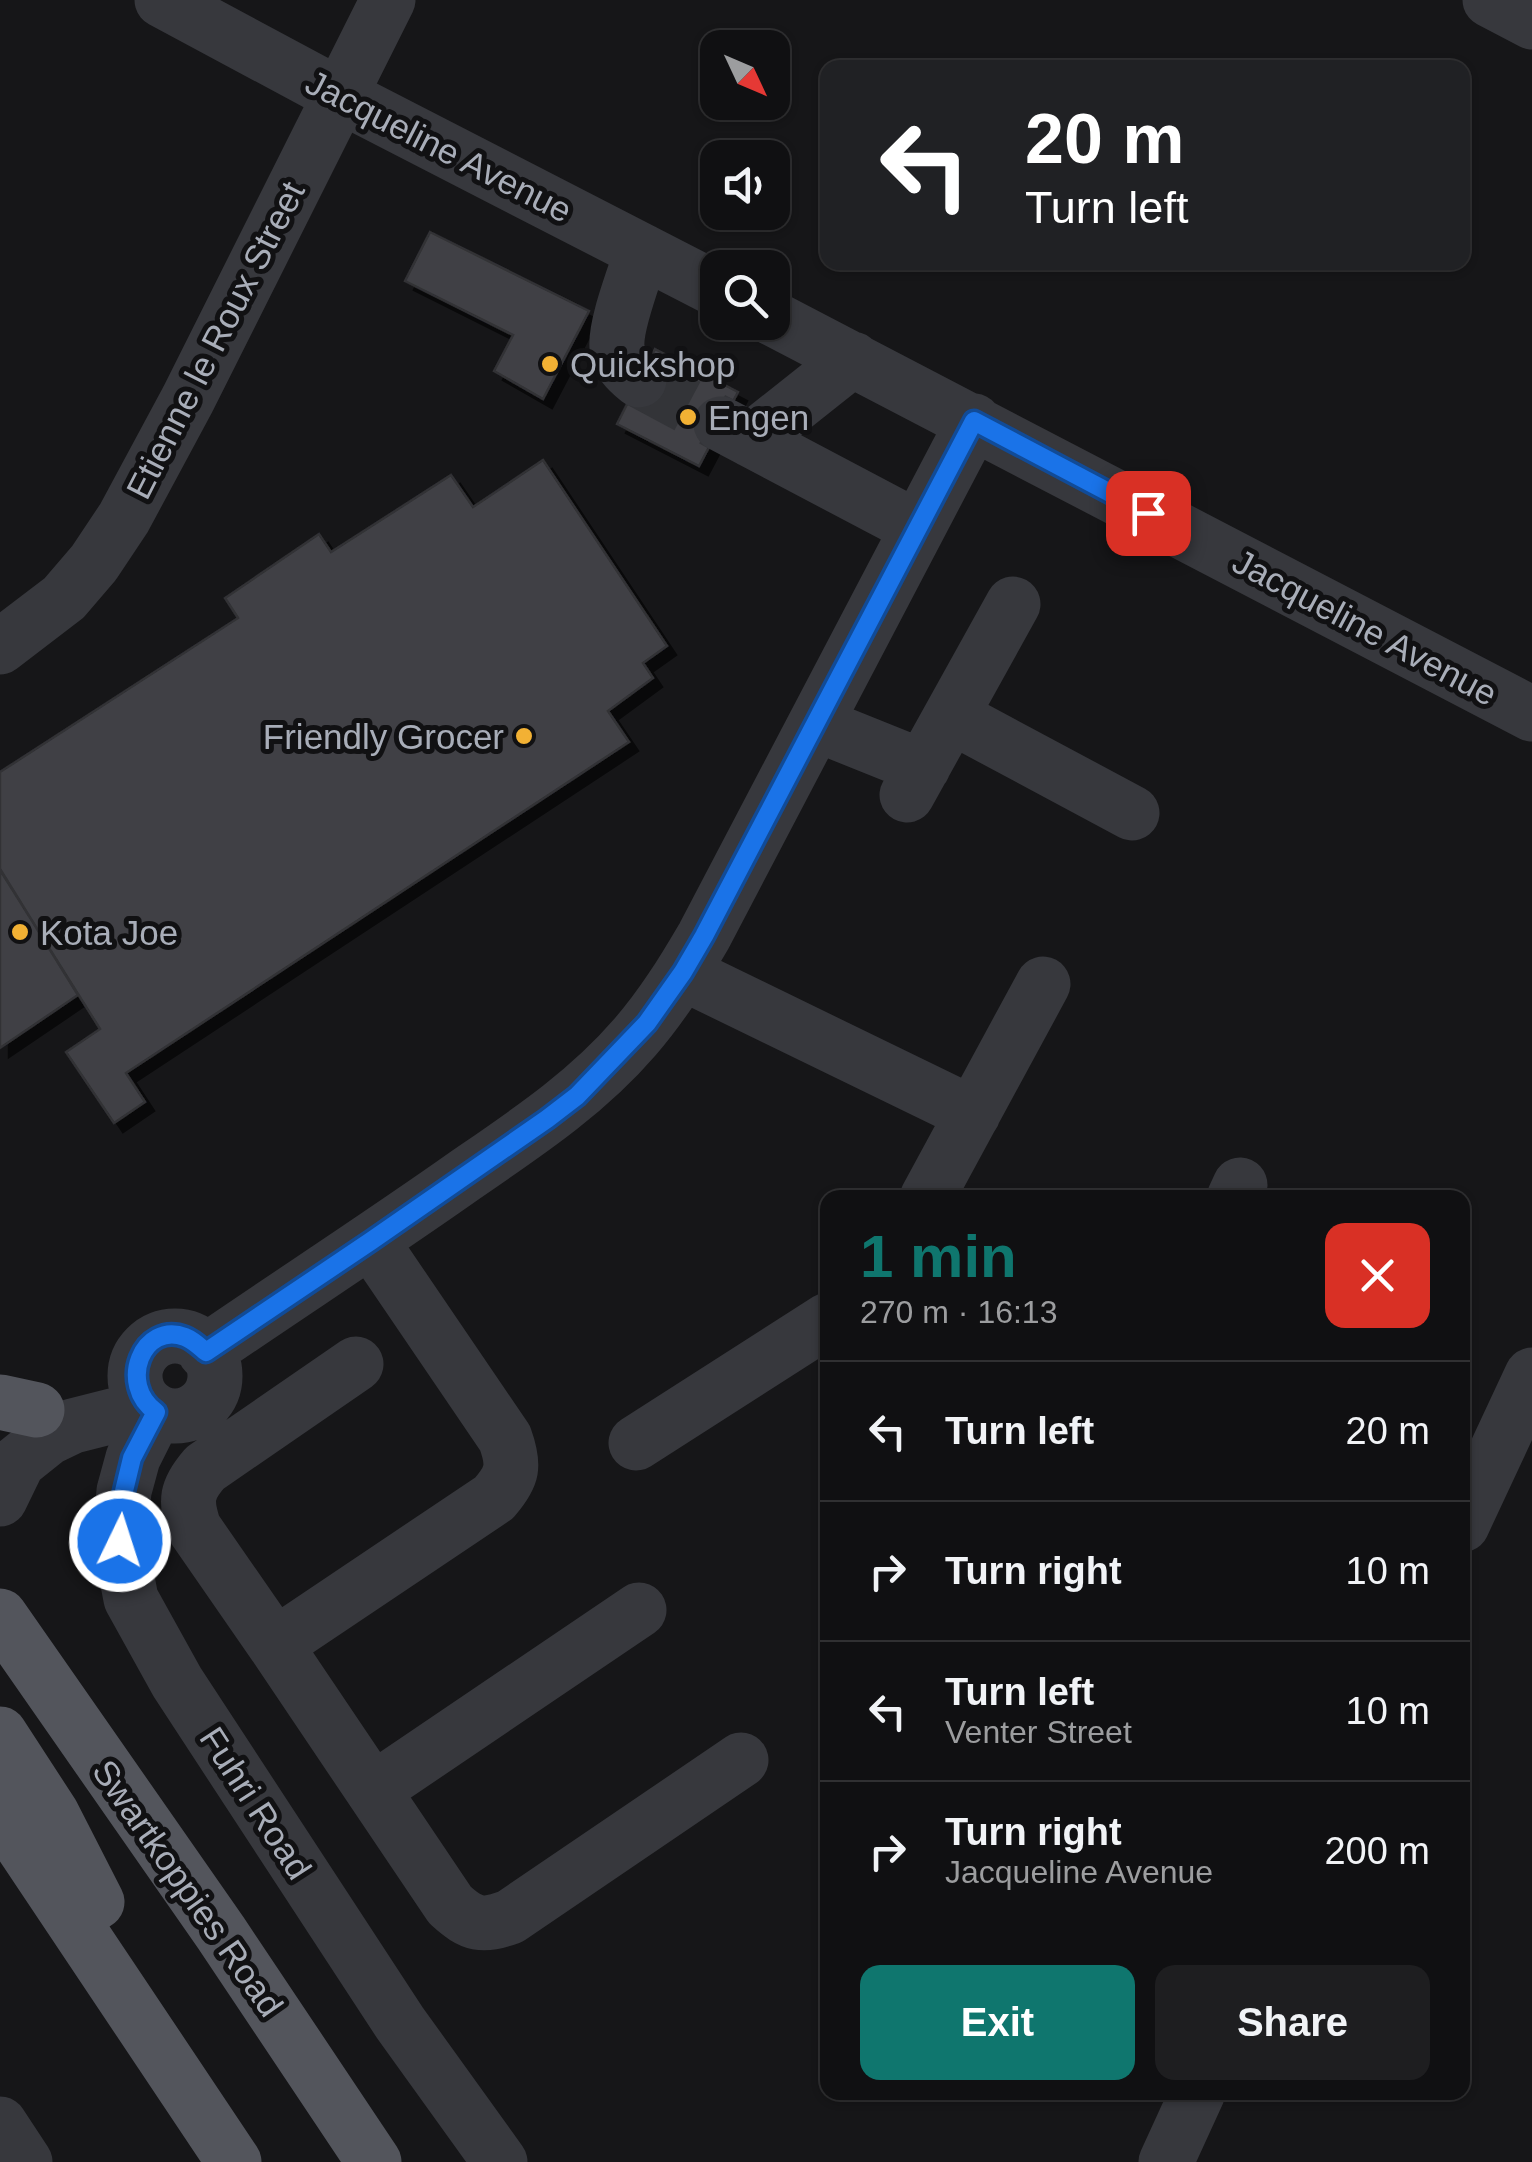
<!DOCTYPE html>
<meta charset="utf-8">
<style>
:root{--surface:#101012;--page:#1e1e20;--text:#f1f3f6;--muted:#9c9d9f;--line:#303032;--accent:#0f766e}
body{margin:0;font-family:Helvetica,sans-serif;background:var(--page);color:var(--text);height:100vh;display:flex;flex-direction:column;font-size:38px;white-space:nowrap}
*{box-sizing:border-box;margin:0}
p{font-size:32px;color:var(--muted)}
.icon{flex:none;width:55px;height:55px;fill:none;stroke:currentColor;stroke-width:2;stroke-linecap:round;stroke-linejoin:round}
.map{position:relative;flex:1;overflow:hidden}
.details{position:absolute;left:820px;top:1190px;width:650px;height:910px;display:flex;flex-direction:column;background:var(--surface);border-radius:20px;box-shadow:0 2px 8px #0004,0 0 0 2px var(--line)}
.details>*{flex:none}
.guide{position:absolute;left:820px;top:60px;width:650px;height:210px;border-radius:20px;box-shadow:0 2px 8px #0004,0 0 0 2px var(--line);background:#202124;color:#fff;overflow:hidden}
.needle{width:65px;rotate:134deg}
.controls{position:absolute;left:700px;top:30px;display:grid;gap:20px}
.controls a{display:grid;place-items:center;width:90px;height:90px;border-radius:20px;background:var(--surface);box-shadow:0 2px 8px #0004,0 0 0 2px var(--line);font-size:50px}
.pin{position:absolute;display:grid;place-items:center;width:85px;height:85px;color:#fff;margin:-42px;border-radius:20px;box-shadow:0 5px 15px #0006}
.me{position:absolute;width:110px;margin:-55px;rotate:4deg;stroke-linejoin:round;filter:drop-shadow(0 0 8px #0008)}
.turn{display:flex;align-items:center;gap:35px;height:210px;padding:0 40px;font-size:45px}
.turn .icon{width:130px;height:130px;stroke-width:2.5}
.turn b{display:block;font-size:70px;line-height:85px}
.round{display:grid;place-items:center;flex:none;width:105px;height:105px;border-radius:20px;background:var(--page)}
.summary{display:flex;align-items:center;justify-content:space-between;height:170px;padding:0 40px}
h1{font-size:60px;font-weight:700;line-height:75px;color:var(--accent)}
.action{display:flex;gap:20px;margin-top:auto;padding:20px 40px}
.action a{flex:1;height:115px;border-radius:20px;background:var(--accent);color:#fff;font-size:40px;font-weight:700;line-height:115px;text-align:center}
.action a+a{background:var(--page);color:var(--text)}
ul{padding:0;list-style:none}
li{display:flex;align-items:center;gap:30px;height:140px;padding:0 40px;border-top:2px solid var(--line)}
li div{flex:1}
li b{display:block;font-size:38px}
li em{font-style:normal}
.map>svg:first-child{display:block}
.building{fill:#404145;stroke:#303034;stroke-width:2.5;filter:url(#shadow)}
.lines{fill:none;stroke-linecap:round;stroke-linejoin:round}
.minor-tunnel{stroke:#333438;stroke-width:55;stroke-dasharray:55 28;stroke-linecap:butt}
.minor{stroke:#37383d;stroke-width:55}
.major{stroke:#53555c;stroke-width:55}
.route-casing{stroke:#114b97;stroke-width:25}
.route{stroke:#1a73e8;stroke-width:18}
.poi-dot{fill:#f2b134;stroke:#111113;stroke-width:4}
.labels{text-anchor:middle;dominant-baseline:central;stroke-width:10;stroke-linejoin:round;paint-order:stroke}
.street-label{font-size:35px;fill:#a8adb8;stroke:#111113}
.poi-label{font-size:35px;fill:#a8adb8;stroke:#111113;text-anchor:start}
</style>
<div class="map">
<svg width="1532" height="2162" viewBox="0 0 1532 2162">
<defs>
<filter id="shadow"><feDropShadow dx="9" dy="9" stdDeviation="0" flood-color="#0009"/></filter>
</defs>
<rect width="100%" height="100%" fill="#161618"/>
<path class="building" d="M430 232 589 311 543 399 494 371 513 335 405 281Z
M655 349 738 392 699 466 617 424Z
M543 460 667 646 643 663 653 678 608 711 629 742 126 1073 145 1102 114 1123 66 1052 100 1029 0 870V772L238 618 225 598 319 534 331 552 451 475 473 507Z
M0 869 78 995 0 1048Z"/>
<g class="lines">
<path class="minor-tunnel" d="M639 380 721 424"/>
<path class="minor" d="M162 0 339 95 718 290
M1490 0 1532 22
M772 318 1532 714
M639 380C628 371 618 362 617 347 615 324 635 275 642 251
M721 424 918 528
M751 440 853 359
M0 647 64 598 94 563 124 518 188 399 388 0
M951 716 1132 813
M816 724 923 767
M907 795 1013 604
M683 973 973 1114
M927 1198 1043 984
M1234 1198 1240 1185
M371 1241 505 1438C515 1466 513 1476 494 1498L275 1645 450 1905C472 1925 482 1927 510 1917L741 1760
M135 1376a40 40 0 1 1 80 0a40 40 0 1 1-80 0Z
M205 1352C291 1293 379 1236 464 1176 525 1134 586 1094 635 1037 662 1006 683 972 704 936L974 421
M156 1412 133 1458 124 1491 120 1541 131 1599 177 1682 400 2023 500 2162
M636 1443 828 1320
M0 1499 18 1462 48 1438 73 1426 148 1407
M1462 1525 1532 1375
M275 1645 194 1528C185 1500 186 1490 205 1468L356 1364
M373 1790 639 1610
M0 2124 25 2162
M1166 2162 1198 2092"/>
<path class="major" d="M0 1402 37 1410
M0 1616 221 1933 374 2162
M0 1734 52 1814 97 1902
M0 1812 234 2162"/>
</g>
<g class="lines">
<defs>
<path id="route" d="M120 1541 124 1491 132 1458 156 1412C117 1384 143 1321 185 1337 193 1340 199 1346 206 1352L371 1241 547 1119 577 1096 647 1023 683 972 704 936 974 421 1148 513"/>
</defs>
<use href="#route" class="route-casing"/>
<use href="#route" class="route"/>
</g>
<g class="poi-dot">
<circle cx="550" cy="364" r="10"/>
<circle cx="688" cy="417" r="10"/>
<circle cx="524" cy="736" r="10"/>
<circle cx="20" cy="932" r="10"/>
</g>
<g class="labels">
<g class="street-label">
<text transform="translate(439 146) rotate(27)">Jacqueline Avenue</text>
<text transform="translate(215 340) rotate(-63)">Etienne le Roux Street</text>
<text transform="translate(1365 627) rotate(28)">Jacqueline Avenue</text>
<text transform="translate(256 1803) rotate(57)">Fuhri Road</text>
<text transform="translate(188 1888) rotate(55)">Swartkoppies Road</text>
</g>
<g class="poi-label">
<text x="570" y="364">Quickshop</text>
<text x="708" y="417">Engen</text>
<text x="504" y="736" text-anchor="end">Friendly Grocer</text>
<text x="40" y="932">Kota Joe</text>
</g>
</g>
</svg>
<div class="controls">
<a><svg class="needle" viewBox="-14 -14 28 28"><path d="M0-13l5 13h-10z" fill="#e53935"/><path d="M0 13l5-13h-10z" fill="#9c9d9f"/></svg></a>
<a><svg class="icon" aria-label="sound" viewBox="0 0 24 24"><path d="M4 9h4l5-4v14l-5-4H4zM17 9q2 3 0 6"/></svg></a>
<a><svg class="icon" aria-label="search" viewBox="0 0 24 24"><circle cx="10" cy="10" r="6"/><path d="M15 15l6 6"/></svg></a>
</div>
<div class="pin" style="left:1148px;top:513px;background:#d93025"><svg class="icon" aria-label="arrive" viewBox="0 0 24 24"><path d="M6 21V4h12l-3 4 3 4H6"/></svg></div>
<svg class="me" style="left:120px;top:1541px" viewBox="-20 -20 40 40"><circle r="17" fill="#1a73e8" stroke="#fff" stroke-width="3"/><path d="M0-11L8 9 0 5-8 9z" fill="#fff"/></svg>
<div class="guide">
<div class="turn"><svg class="icon" aria-label="left" viewBox="0 0 24 24"><path d="M17 20v-9H6M10 6l-5 5 5 5"/></svg><div><b>20 m</b>Turn left</div></div>
</div>
<section class="details">
<div class="summary"><div><h1>1 min</h1><p>270 m · 16:13</p></div><a class="round" style="background:#d93025;color:#fff"><svg class="icon" aria-label="close" viewBox="0 0 24 24"><path d="M6 6l12 12M18 6L6 18"/></svg></a></div>
<ul>
<li><svg class="icon" aria-label="left" viewBox="0 0 24 24"><path d="M17 20v-9H6M10 6l-5 5 5 5"/></svg><div><b>Turn left</b></div><em>20 m</em></li>
<li><svg class="icon" aria-label="right" viewBox="0 0 24 24"><path d="M7 20v-9h11M14 6l5 5-5 5"/></svg><div><b>Turn right</b></div><em>10 m</em></li>
<li><svg class="icon" aria-label="left" viewBox="0 0 24 24"><path d="M17 20v-9H6M10 6l-5 5 5 5"/></svg><div><b>Turn left</b><p>Venter Street</p></div><em>10 m</em></li>
<li><svg class="icon" aria-label="right" viewBox="0 0 24 24"><path d="M7 20v-9h11M14 6l5 5-5 5"/></svg><div><b>Turn right</b><p>Jacqueline Avenue</p></div><em>200 m</em></li>
</ul>
<div class="action"><a>Exit</a><a>Share</a></div>
</section>
</div>
